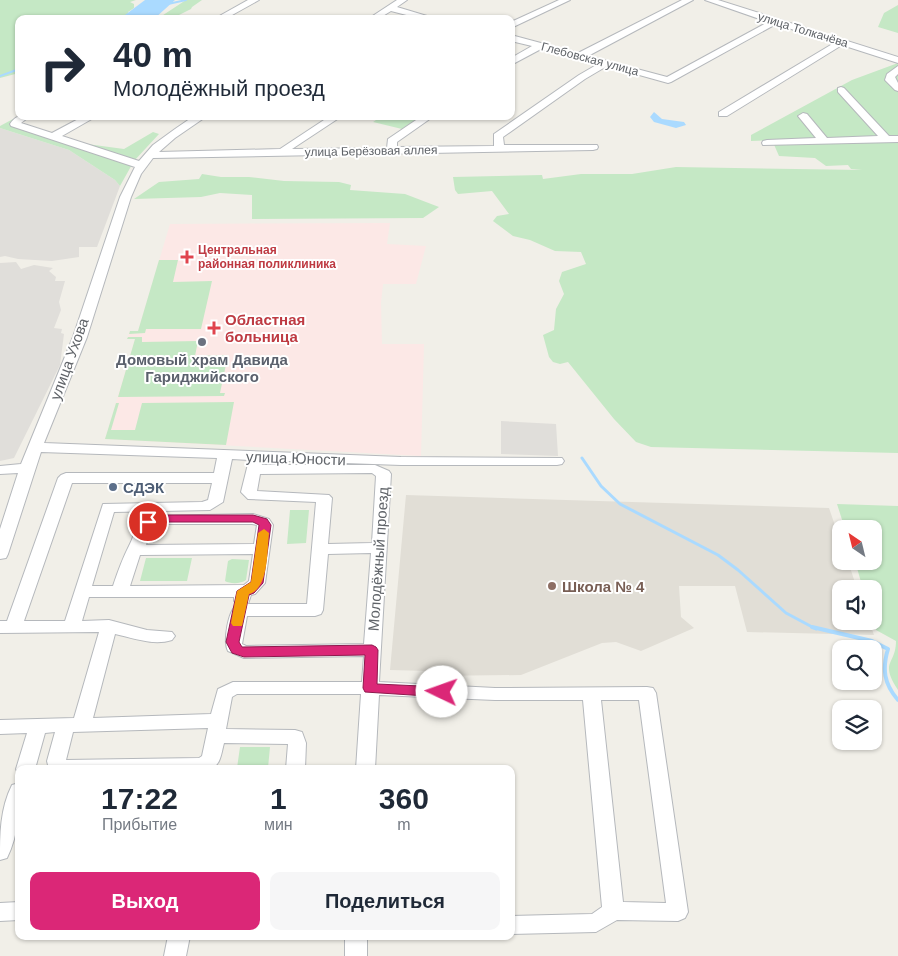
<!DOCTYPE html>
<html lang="ru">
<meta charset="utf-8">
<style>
:root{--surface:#fff;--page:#f6f6f7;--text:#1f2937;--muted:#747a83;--accent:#db2777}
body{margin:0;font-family:Arial,sans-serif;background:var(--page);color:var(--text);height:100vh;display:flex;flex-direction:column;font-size:19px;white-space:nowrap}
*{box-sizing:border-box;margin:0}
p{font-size:16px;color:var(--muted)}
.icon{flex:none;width:28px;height:28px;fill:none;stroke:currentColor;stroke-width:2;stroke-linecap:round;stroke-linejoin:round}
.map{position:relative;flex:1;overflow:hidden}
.panel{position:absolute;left:15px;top:765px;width:500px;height:175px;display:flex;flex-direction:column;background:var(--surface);border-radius:10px;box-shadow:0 1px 4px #0004}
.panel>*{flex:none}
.banner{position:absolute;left:15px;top:15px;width:500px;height:105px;border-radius:10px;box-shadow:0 1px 4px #0004;background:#fff;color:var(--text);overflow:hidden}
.needle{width:32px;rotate:325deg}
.controls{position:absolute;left:832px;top:520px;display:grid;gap:10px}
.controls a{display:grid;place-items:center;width:50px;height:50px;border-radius:10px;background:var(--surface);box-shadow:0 1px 4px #0004;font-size:25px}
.pin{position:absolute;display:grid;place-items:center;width:42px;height:42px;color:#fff;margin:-21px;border:2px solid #fff;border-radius:50%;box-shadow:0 1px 5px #0007}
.me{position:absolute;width:55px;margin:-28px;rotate:273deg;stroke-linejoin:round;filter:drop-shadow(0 0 4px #0008)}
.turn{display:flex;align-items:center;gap:18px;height:105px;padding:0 15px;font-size:22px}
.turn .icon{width:65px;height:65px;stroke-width:2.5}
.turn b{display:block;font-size:35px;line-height:42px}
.eta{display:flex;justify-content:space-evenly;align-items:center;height:85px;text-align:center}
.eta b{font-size:30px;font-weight:800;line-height:35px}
.primary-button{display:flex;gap:10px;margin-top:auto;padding:10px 15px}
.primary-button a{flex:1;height:58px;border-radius:10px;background:var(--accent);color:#fff;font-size:20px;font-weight:800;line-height:58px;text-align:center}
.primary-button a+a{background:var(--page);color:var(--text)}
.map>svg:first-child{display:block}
.industrial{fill:#e0deda}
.education{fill:#e1ded6}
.medical{fill:#fce8e6}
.green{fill:#c5e8c5}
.water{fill:#aadaff}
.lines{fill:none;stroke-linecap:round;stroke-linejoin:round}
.stream-far2{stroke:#aadaff;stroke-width:2}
.stream-far1{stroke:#aadaff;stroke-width:3}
.stream{stroke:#aadaff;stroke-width:4}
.minor-casing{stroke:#b5b8bc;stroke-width:2}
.minor{fill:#fff;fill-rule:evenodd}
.route{fill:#db2777;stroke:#8e194d}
.slow{fill:#f59e0b}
.health-dot{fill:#e0444e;stroke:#fff;stroke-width:2}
.worship-dot{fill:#6b7280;stroke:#fff;stroke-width:2}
.service-dot{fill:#5c6f8a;stroke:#fff;stroke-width:2}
.education-dot{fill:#8d6e63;stroke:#fff;stroke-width:2}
.labels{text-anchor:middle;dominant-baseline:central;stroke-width:4;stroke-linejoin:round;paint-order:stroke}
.far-street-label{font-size:12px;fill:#5f6368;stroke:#fff}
.far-health-label{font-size:12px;font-weight:bold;fill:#be3a42;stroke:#fff;text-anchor:start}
.health-label{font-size:15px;font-weight:bold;fill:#be3a42;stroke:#fff;text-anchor:start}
.street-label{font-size:15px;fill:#5f6368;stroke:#fff}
.worship-label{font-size:15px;font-weight:bold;fill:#5b616d;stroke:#fff}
.service-label{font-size:15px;font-weight:bold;fill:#4e5e75;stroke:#fff;text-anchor:start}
.education-label{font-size:15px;font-weight:bold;fill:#785e54;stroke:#fff;text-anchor:start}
</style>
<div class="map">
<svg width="898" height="956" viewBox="0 0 898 956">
<rect width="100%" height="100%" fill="#f1efe8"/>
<path class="industrial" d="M0 128 69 150 115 180 120 186 97 247H79V257L52 261 18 259 5 256 0 257Z
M16 262 21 269 34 265 53 268 49 271 56 277 55 281H65L59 302 61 310 54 328 62 329 61 333 64 334 60 365 14 458 0 461V263Z
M501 421 556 424 558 456 501 454Z"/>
<path class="education" d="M406 495 829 508 841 543V561H848L857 589H841V621H869L874 635 747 632 735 586H679L681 617 694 628 641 651 616 642 602 643 521 675 429 676V671L390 670Z"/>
<path class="medical" d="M390 223 387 244 426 246 416 284H383L381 303 382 344H424L421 456 105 439 135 339H127L130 331H138L170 224Z"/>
<path class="green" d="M0 0H136L130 2 134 4V8L128 12 131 18 149 17 148 19H19V73L0 78Z
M186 0H202L192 7 191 9 171 19H157Z
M898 5V33L878 27 884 13Z
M898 63V453L651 447 636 442 614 419 568 362 560 364 553 362 549 357 543 335 554 330 556 309 564 294 559 281 562 272 586 264 581 252 555 251 530 240 513 236 493 221 497 216 509 214 492 191 458 194 455 190 453 177 542 175 543 179 581 174H632L676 167 862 170 851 169 848 165 826 166 815 158 779 156 772 140 751 141V135L852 80Z
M382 116H423L402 129 373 122Z
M13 119 17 121 15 122 87 144 124 149 153 132 159 134 134 161 120 186 115 180 69 150 0 128V126Z
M202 174 221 177H249L284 181 339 182 351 185 350 190 405 194 439 207 423 218 252 219V195L220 193 201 197 134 199 159 182 199 179Z
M159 260H178L173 282 212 281 201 329H146L145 333 129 334 130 331H138Z
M128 337H142V342L198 341 195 356 228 355 220 393H225L224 396 118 397 135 339H127Z
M234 402 226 445 105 439 116 403H119L111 430H135L142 403Z
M837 504 898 506V690C879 661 896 665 896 641L876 630 874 621V589H863L855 561H874V529H845Z
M290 510H309L306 543 287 544Z
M146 558H192L187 581H140Z
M232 559 249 560 246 580C241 584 230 584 225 581L228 561Z
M240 747H270L268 768H237Z"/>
<path class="water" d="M145 0H175L154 19 131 18 125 15Z
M654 112 662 119 684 122 686 125 676 128 654 122 650 117Z"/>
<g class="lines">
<path class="stream-far2" d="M168 4 186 0
M0 76 19 69"/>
<path class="stream-far1" d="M582 458 601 486 620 504 718 555 738 570 786 613 816 629"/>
<path class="stream" d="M812 627 872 641 888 649C882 669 884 684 898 700"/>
<defs>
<path id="minor" d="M248 0H259L225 19H214Z
M397 0H407L397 7 437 19H422L391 11 378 19H368Z
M559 0H570L511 28V22Z
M682 0H693L588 56 667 77 768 22 705 0H718L898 57V63L842 45 727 116H719V112L834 43 776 24 671 82 668 83 607 66 585 79 503 137 504 145H597L598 147 597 149 593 150 153 158 141 174 131 197 87 337 44 443 401 457 562 458 564 461 562 464 557 465H401L261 460 262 465H375L389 471 391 474 379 682 495 688 647 687 653 688 656 693 688 912 685 918 678 921 617 920 596 932 511 934V916L592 914 602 907 583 700H495L379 695 375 769H356L361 694H237L232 697 226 729 295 730 302 732 306 743 305 769H286L288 744 224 743C221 754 221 765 210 769H49L47 761 55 732 45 733 35 769H19L18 774 16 769 27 733 0 734V720L74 718 99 632 0 633V621H7L58 478 61 475 66 473H214L217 458 41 452 8 554 6 558 0 559V529L18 473 0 474V466L21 464 73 337 120 197 135 167 11 126 10 124C16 115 20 116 30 116L21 123 52 133 84 116H97L62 136 139 161 153 145 175 129 194 116H207L175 138 159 152 280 149 330 116H342L292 149 387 148 388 139 422 116H434L397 142V147L494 146V134L579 75 598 64 541 49 511 65V58L532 46 511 41V35L578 53ZM232 459 249 460 241 492 248 499 316 502 307 604H248L251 595 255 594 265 583 273 525 269 519 253 514 146 516C134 526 136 533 129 546 122 560 118 571 113 586H92L114 512 210 510 223 502ZM372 473 376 476 372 543 328 544 332 498 329 495 257 491 260 474ZM72 483H212L208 500 202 502 103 504 65 621H24ZM156 524H252L257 525 254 544 146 545 151 528ZM371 553 364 644 246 646 242 644 247 616H315L321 614 323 610 328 554ZM253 554 249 581 244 585 130 586 140 555ZM89 597H234V601L237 605C228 610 223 642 228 651L244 658 364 656 362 682H233L218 689 211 714 93 718 115 634C134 638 153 646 172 640L175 636 172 632 147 630 109 620 82 621ZM601 700H639L666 903 623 902ZM208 728 202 756 199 758 66 760 73 732Z
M898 66V74L895 77 898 83V91L895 90 885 80 887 74Z
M841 87 844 88 889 136H898V142L763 145 762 143 763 141 767 140 816 138 798 116 803 113 807 114 827 138 878 136 838 92V88Z
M19 783C19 809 19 834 7 858L0 860C0 834 0 809 12 785Z
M19 902V920L0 921V903Z
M168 936H190L186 956H164Z
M345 936H367V956H345Z"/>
</defs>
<use href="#minor" class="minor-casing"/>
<use href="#minor" class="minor"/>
</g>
<path class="route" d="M157 515H253L267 519 271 525 263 583 254 593 249 595 239 642 242 647 372 645 376 647 378 650 377 684 442 687 447 688 449 692 447 695 442 697 365 692 363 688 365 655 244 657 232 653 226 642 237 591 251 582 259 525 253 522H158L148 526 142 522 143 519Z"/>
<path class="slow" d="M264 529 269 533C267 550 269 589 249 594L242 626H233L231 623 237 591 251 582 258 533Z"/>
<g class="health-dot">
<path d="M184.5 249.5h5v5h5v5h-5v5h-5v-5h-5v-5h5z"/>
<path d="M211.5 320.5h5v5h5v5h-5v5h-5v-5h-5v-5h5z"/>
</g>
<circle class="worship-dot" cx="202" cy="342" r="5"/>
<circle class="service-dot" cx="113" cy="487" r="5"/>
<circle class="education-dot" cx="552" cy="586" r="5"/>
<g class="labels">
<g class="far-street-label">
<text transform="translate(803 30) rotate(17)">улица Толкачёва</text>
<text transform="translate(590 59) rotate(15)">Глебовская улица</text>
<text transform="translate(371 151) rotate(-1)">улица Берёзовая аллея</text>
</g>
<g class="far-health-label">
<text x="198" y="250">Центральная<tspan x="198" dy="14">районная поликлиника</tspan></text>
</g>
<g class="health-label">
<text x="225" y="319">Областная<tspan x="225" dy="17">больница</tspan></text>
</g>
<g class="street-label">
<text transform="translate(69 359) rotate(-70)">улица Ухова</text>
<text transform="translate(296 458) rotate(2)">улица Юности</text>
<text transform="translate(378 559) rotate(-86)">Молодёжный проезд</text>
</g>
<g class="worship-label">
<text x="202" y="359">Домовый храм Давида<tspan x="202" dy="17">Гариджийского</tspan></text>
</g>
<g class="service-label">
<text x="123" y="487">СДЭК</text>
</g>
<g class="education-label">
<text x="562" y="586">Школа № 4</text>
</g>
</g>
</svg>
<div class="controls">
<a><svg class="needle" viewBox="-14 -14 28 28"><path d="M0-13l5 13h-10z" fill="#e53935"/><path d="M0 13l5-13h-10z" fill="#747a83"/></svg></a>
<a><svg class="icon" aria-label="sound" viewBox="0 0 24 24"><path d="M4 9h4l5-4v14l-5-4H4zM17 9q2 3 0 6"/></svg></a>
<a><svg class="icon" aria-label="search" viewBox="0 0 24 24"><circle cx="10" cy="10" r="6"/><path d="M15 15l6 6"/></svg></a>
<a><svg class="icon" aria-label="layers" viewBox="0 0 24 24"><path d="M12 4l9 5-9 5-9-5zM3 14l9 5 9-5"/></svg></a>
</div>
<div class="pin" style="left:148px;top:522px;background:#d93025"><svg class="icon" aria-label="arrive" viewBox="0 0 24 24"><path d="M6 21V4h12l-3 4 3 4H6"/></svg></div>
<svg class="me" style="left:442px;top:692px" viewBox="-20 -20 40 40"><circle r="19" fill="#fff"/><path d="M0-13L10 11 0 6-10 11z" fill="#db2777"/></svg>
<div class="banner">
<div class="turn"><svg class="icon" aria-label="right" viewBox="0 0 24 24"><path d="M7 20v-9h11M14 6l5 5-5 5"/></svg><div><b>40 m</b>Молодёжный проезд</div></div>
</div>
<section class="panel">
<div class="eta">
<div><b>17:22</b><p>Прибытие</p></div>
<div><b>1</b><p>мин</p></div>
<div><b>360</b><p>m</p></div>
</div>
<div class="primary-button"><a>Выход</a><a>Поделиться</a></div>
</section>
</div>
